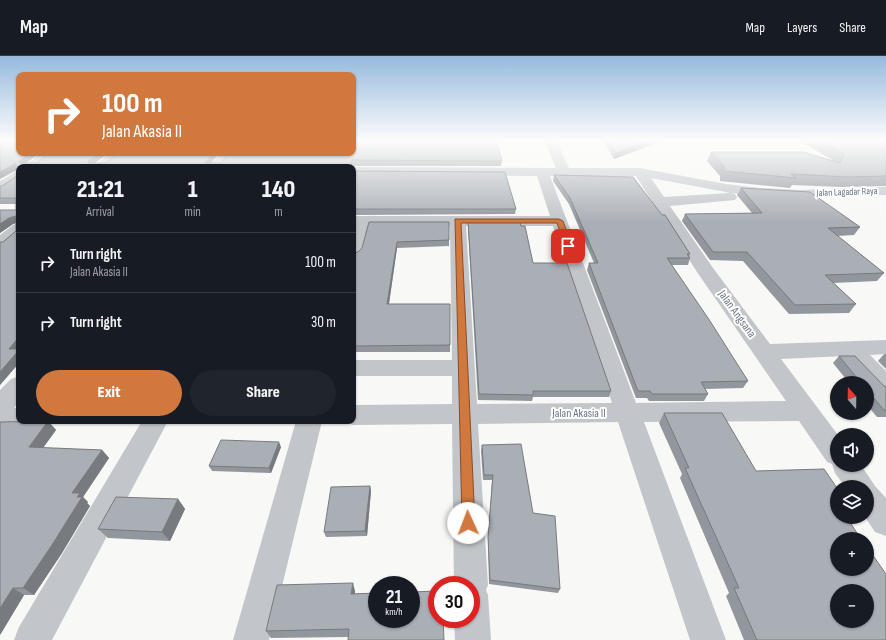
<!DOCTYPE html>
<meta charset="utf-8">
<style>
:root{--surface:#171b24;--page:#20242c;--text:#f1f3f6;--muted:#9ea1a6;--line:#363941;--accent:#d1783e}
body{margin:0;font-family:"Sofia Sans Condensed",sans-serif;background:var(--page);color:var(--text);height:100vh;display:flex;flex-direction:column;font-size:15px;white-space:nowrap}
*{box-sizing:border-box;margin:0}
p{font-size:13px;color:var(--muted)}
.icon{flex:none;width:22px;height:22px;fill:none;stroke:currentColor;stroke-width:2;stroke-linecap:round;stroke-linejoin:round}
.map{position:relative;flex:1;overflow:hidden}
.details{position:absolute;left:16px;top:108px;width:340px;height:260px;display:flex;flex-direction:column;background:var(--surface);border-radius:8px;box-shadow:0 1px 3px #0004}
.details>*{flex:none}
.banner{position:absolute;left:16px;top:16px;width:340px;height:84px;border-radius:8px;box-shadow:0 1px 3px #0004;background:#d1783e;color:#fff;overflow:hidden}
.needle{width:26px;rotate:340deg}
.buttons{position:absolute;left:830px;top:320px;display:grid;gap:8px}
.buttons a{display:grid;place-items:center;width:44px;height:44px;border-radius:50%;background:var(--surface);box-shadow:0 1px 3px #0004;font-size:20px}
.speed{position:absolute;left:368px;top:520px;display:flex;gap:8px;font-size:20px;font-weight:700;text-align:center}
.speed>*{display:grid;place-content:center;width:52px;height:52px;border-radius:50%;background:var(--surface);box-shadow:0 1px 3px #0004;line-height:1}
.speed small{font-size:10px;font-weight:400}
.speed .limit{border:6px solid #d22;background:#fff;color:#111}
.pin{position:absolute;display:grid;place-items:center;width:34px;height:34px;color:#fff;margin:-17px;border-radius:8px;box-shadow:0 2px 6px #0006}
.me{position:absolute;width:44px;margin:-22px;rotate:358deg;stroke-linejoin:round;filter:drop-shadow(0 0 3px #0008)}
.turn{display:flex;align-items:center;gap:14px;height:84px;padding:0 20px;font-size:18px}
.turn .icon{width:52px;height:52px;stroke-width:2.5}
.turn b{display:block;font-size:28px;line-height:34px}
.eta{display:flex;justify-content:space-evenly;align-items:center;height:68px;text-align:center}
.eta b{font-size:24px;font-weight:800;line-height:28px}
.primary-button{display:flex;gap:8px;margin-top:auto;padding:8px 20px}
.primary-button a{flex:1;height:46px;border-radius:24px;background:var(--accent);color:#fff;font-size:16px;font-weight:800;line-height:46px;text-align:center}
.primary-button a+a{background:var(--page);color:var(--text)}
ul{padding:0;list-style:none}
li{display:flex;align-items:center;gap:12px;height:60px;padding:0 20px;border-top:1px solid var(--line)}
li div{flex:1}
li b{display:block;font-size:15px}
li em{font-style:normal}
header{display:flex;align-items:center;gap:24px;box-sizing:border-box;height:56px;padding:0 20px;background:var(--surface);border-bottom:1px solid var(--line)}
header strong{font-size:19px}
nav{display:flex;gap:22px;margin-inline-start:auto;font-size:14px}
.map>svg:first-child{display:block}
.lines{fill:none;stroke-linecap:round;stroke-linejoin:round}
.minor{fill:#c2c5c9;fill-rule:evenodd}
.wall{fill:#92969d}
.shaded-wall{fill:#777a7f}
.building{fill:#aaafb6;stroke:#777a7f;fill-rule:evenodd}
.route{fill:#d1783e;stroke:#884e28}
.labels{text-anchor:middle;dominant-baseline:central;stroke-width:4;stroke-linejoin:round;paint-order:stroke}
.far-street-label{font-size:10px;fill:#6b7584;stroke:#fff}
.street-label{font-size:12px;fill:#6b7584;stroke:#fff}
</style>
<header>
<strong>Map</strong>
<nav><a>Map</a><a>Layers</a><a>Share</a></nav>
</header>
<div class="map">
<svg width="886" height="584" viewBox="0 0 886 584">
<rect width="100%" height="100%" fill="#f8f8f6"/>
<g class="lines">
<path class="minor" d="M0 84H19V90L0 89Z
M544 84H556L569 112H640L726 128 760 132 798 134 886 131V139L798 142 731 137 735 138 737 141 735 144 670 150 713 212 770 288 886 284V298L870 299 886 315V339L878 336 845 300 781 303 838 379H837V409H861L875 430 886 442V480L875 476 865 461H867V431H845L835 417 832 408 827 406 799 365 644 366 726 584H690L618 366 478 368 488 529 486 534 488 539 491 584H455L454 563H471V529H454L452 368 353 369 344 365H353V349L452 348V320H353V304H452L450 170H368L362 197 359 201 353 202V160H550L537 120 353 119V111L556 112ZM550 120H636L697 216 786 345 636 347ZM651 122 726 136 729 137 664 141ZM466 170H553L612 347 477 348Z
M42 97H56L39 111H23Z
M111 97H125L108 111H92Z
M221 97H234L222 111H208Z
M19 114V124L5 134 0 135V125Z
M19 167V180L6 191 0 192V179L13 169Z
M19 320V345L14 352H19V365H30L28 369 19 372H0V334L11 323Z
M142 365H168L52 584H14L19 571Z
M296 365H322L269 584H233Z"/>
</g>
<path class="wall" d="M603 84H664L614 103Z
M797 84H877L886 88V130L842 131 792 129 790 132 720 125V120L707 105 711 96 833 104Z
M19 97H39L26 107H37L49 97H108L95 107H106L119 97H219L211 107H221L229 97 502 105 501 110H353L19 111V307L0 329V186H3L16 175V167L13 168 0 177V154H16V148H0V130H2L17 120Z
M353 115 516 153 515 158 353 159Z
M554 119 690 198 689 201 690 202 688 209H671L748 325 743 332 705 333 708 338 704 345H649L647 342H636L587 214 589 207H594L569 148 553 125Z
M741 132 860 171 854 179 837 180 884 217 877 225 833 227 856 248 849 257 789 258 743 205 710 204 682 165 685 158 752 157 737 139Z
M449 166V190L397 192 389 248H450V296H353V197L358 196Z
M468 166 533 207 611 335 609 341H533L532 345 478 344 468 172Z
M884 298H886V313L878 305Z
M839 300 884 330 886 331V361H877L867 349V327H849L833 307Z
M664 357 756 415 858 462 851 468 886 584H744L726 540 729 537 680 422 682 418 659 367Z
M48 365 56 374 43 392 102 394 109 402 83 441 88 446 87 447 90 450 62 497 34 539H24L0 579Z
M482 389 533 457 560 533 558 537 489 528 488 486 492 424H483L481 395Z
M281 391 271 417 212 415 209 410Z
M370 430 371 435 367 480 326 481 324 476Z
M178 443 185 453 170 485 108 482 98 473Z
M355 535 348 581 271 582 266 575Z"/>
<path class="shaded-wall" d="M649 84H664L614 103 616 97Z
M30 97H39L22 110 19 107V105Z
M99 97H108L91 110 88 107V105Z
M213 97H219L208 111 205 107Z
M16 107 19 113 0 123V116Z
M16 160 19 166 13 168 0 177V168L9 162Z
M397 186V192L388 254 387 248Z
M19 281V307L0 329V316L9 293Z
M48 365 56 374 37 400 29 391Z
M279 386 281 391 271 417 269 412Z
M102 394 109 402 83 441 88 446 87 447 90 450 62 497 34 539 23 532 72 437Z
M370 430 371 435 367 480 365 475Z
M178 443 185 453 170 485 162 476Z
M353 527 355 535 354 547 351 538Z
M13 532 24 539 0 579V552Z"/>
<path class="building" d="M17 84H19V97H30L19 105V107H37L49 97H99L88 105V107H106L119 97H213L205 107H221L229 97H353V84H496L502 105 352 104 351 111H19V281L9 293H19V294L0 316V186H3L16 175V160L9 162 0 168V154H16V142H0V130H2L17 120 16 107 0 116V85L16 87Z
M608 84H649L616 97Z
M819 84H877L886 88V120L848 121 791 118 796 122 724 115V110L711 96H803L840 107 844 98Z
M353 115 505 116 516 153H353Z
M554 119 633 121 662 159H665L690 198H687L690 202H667L710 265 748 325 701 326 708 338H652L650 335H638L589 207H598L570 142Z
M741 132 810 136 860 171 828 172 884 217 825 219 856 248 795 249 747 196H713L685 158 762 157Z
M369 166H449V184L397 186 387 248H450V289L353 290V197L358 196 362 192Z
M468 166H520L521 170H525L533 207H567L611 335H533V339L479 338Z
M839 300H855L884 330 886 331V354H884L867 334V327H861Z
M664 357H722L756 415 824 413 837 432V461H858V462H847L861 483H837V513H867V491L886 518V584H757L734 532H739L685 412H689ZM837 535H867V565H837Z
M48 365 29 391 102 394 72 437H80L77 441H82L52 489 23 532H13L0 552V366Z
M221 384 279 386 269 412 209 410Z
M521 388 533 457 555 460 560 533 490 524 488 481 493 419H484L482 389Z
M370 430 365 475 324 476 331 431Z
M116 441 178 443 162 476 98 473Z
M353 527 351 538 377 537V563H411V536L437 535V563H443L444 584H348L349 573 266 575 277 529Z"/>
<linearGradient id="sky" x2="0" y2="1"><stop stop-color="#96badc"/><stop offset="0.51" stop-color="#fcfcfb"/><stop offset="1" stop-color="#fcfcfb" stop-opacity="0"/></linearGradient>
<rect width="886" height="166" fill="url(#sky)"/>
<path class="route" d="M455 163H559L563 165 572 190 568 192 565 190 557 167H461L475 467 473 471 468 473 464 471 462 467Z"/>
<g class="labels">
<g class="far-street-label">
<text transform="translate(847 136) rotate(-2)">Jalan Lagadar Raya</text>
</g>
<g class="street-label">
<text transform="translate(737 258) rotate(54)">Jalan Angsana</text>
<text x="579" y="357">Jalan Akasia II</text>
</g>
</g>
</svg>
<div class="buttons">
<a><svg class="needle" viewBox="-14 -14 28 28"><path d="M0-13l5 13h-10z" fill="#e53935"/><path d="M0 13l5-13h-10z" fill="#9ea1a6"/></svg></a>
<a><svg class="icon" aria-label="sound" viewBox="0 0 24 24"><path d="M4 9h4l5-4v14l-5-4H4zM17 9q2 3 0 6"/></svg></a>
<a><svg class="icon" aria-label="layers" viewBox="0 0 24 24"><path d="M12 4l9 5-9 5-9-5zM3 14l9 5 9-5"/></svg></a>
<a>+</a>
<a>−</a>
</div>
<div class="speed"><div>21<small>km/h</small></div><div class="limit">30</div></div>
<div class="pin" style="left:568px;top:190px;background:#d93025"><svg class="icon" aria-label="arrive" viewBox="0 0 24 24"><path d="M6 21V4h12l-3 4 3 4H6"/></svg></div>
<svg class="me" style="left:468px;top:467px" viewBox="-20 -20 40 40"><circle r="19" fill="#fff"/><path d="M0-13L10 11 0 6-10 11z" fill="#d1783e"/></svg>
<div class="banner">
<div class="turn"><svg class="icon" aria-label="right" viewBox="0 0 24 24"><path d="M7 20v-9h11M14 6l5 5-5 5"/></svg><div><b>100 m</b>Jalan Akasia II</div></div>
</div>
<section class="details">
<div class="eta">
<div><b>21:21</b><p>Arrival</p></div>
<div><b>1</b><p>min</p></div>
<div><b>140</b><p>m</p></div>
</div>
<ul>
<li><svg class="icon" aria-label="right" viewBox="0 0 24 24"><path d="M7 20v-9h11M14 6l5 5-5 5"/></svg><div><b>Turn right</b><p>Jalan Akasia II</p></div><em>100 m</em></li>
<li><svg class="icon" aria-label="right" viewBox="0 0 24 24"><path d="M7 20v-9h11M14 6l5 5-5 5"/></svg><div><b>Turn right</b></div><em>30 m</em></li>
</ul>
<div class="primary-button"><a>Exit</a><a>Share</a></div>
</section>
</div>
